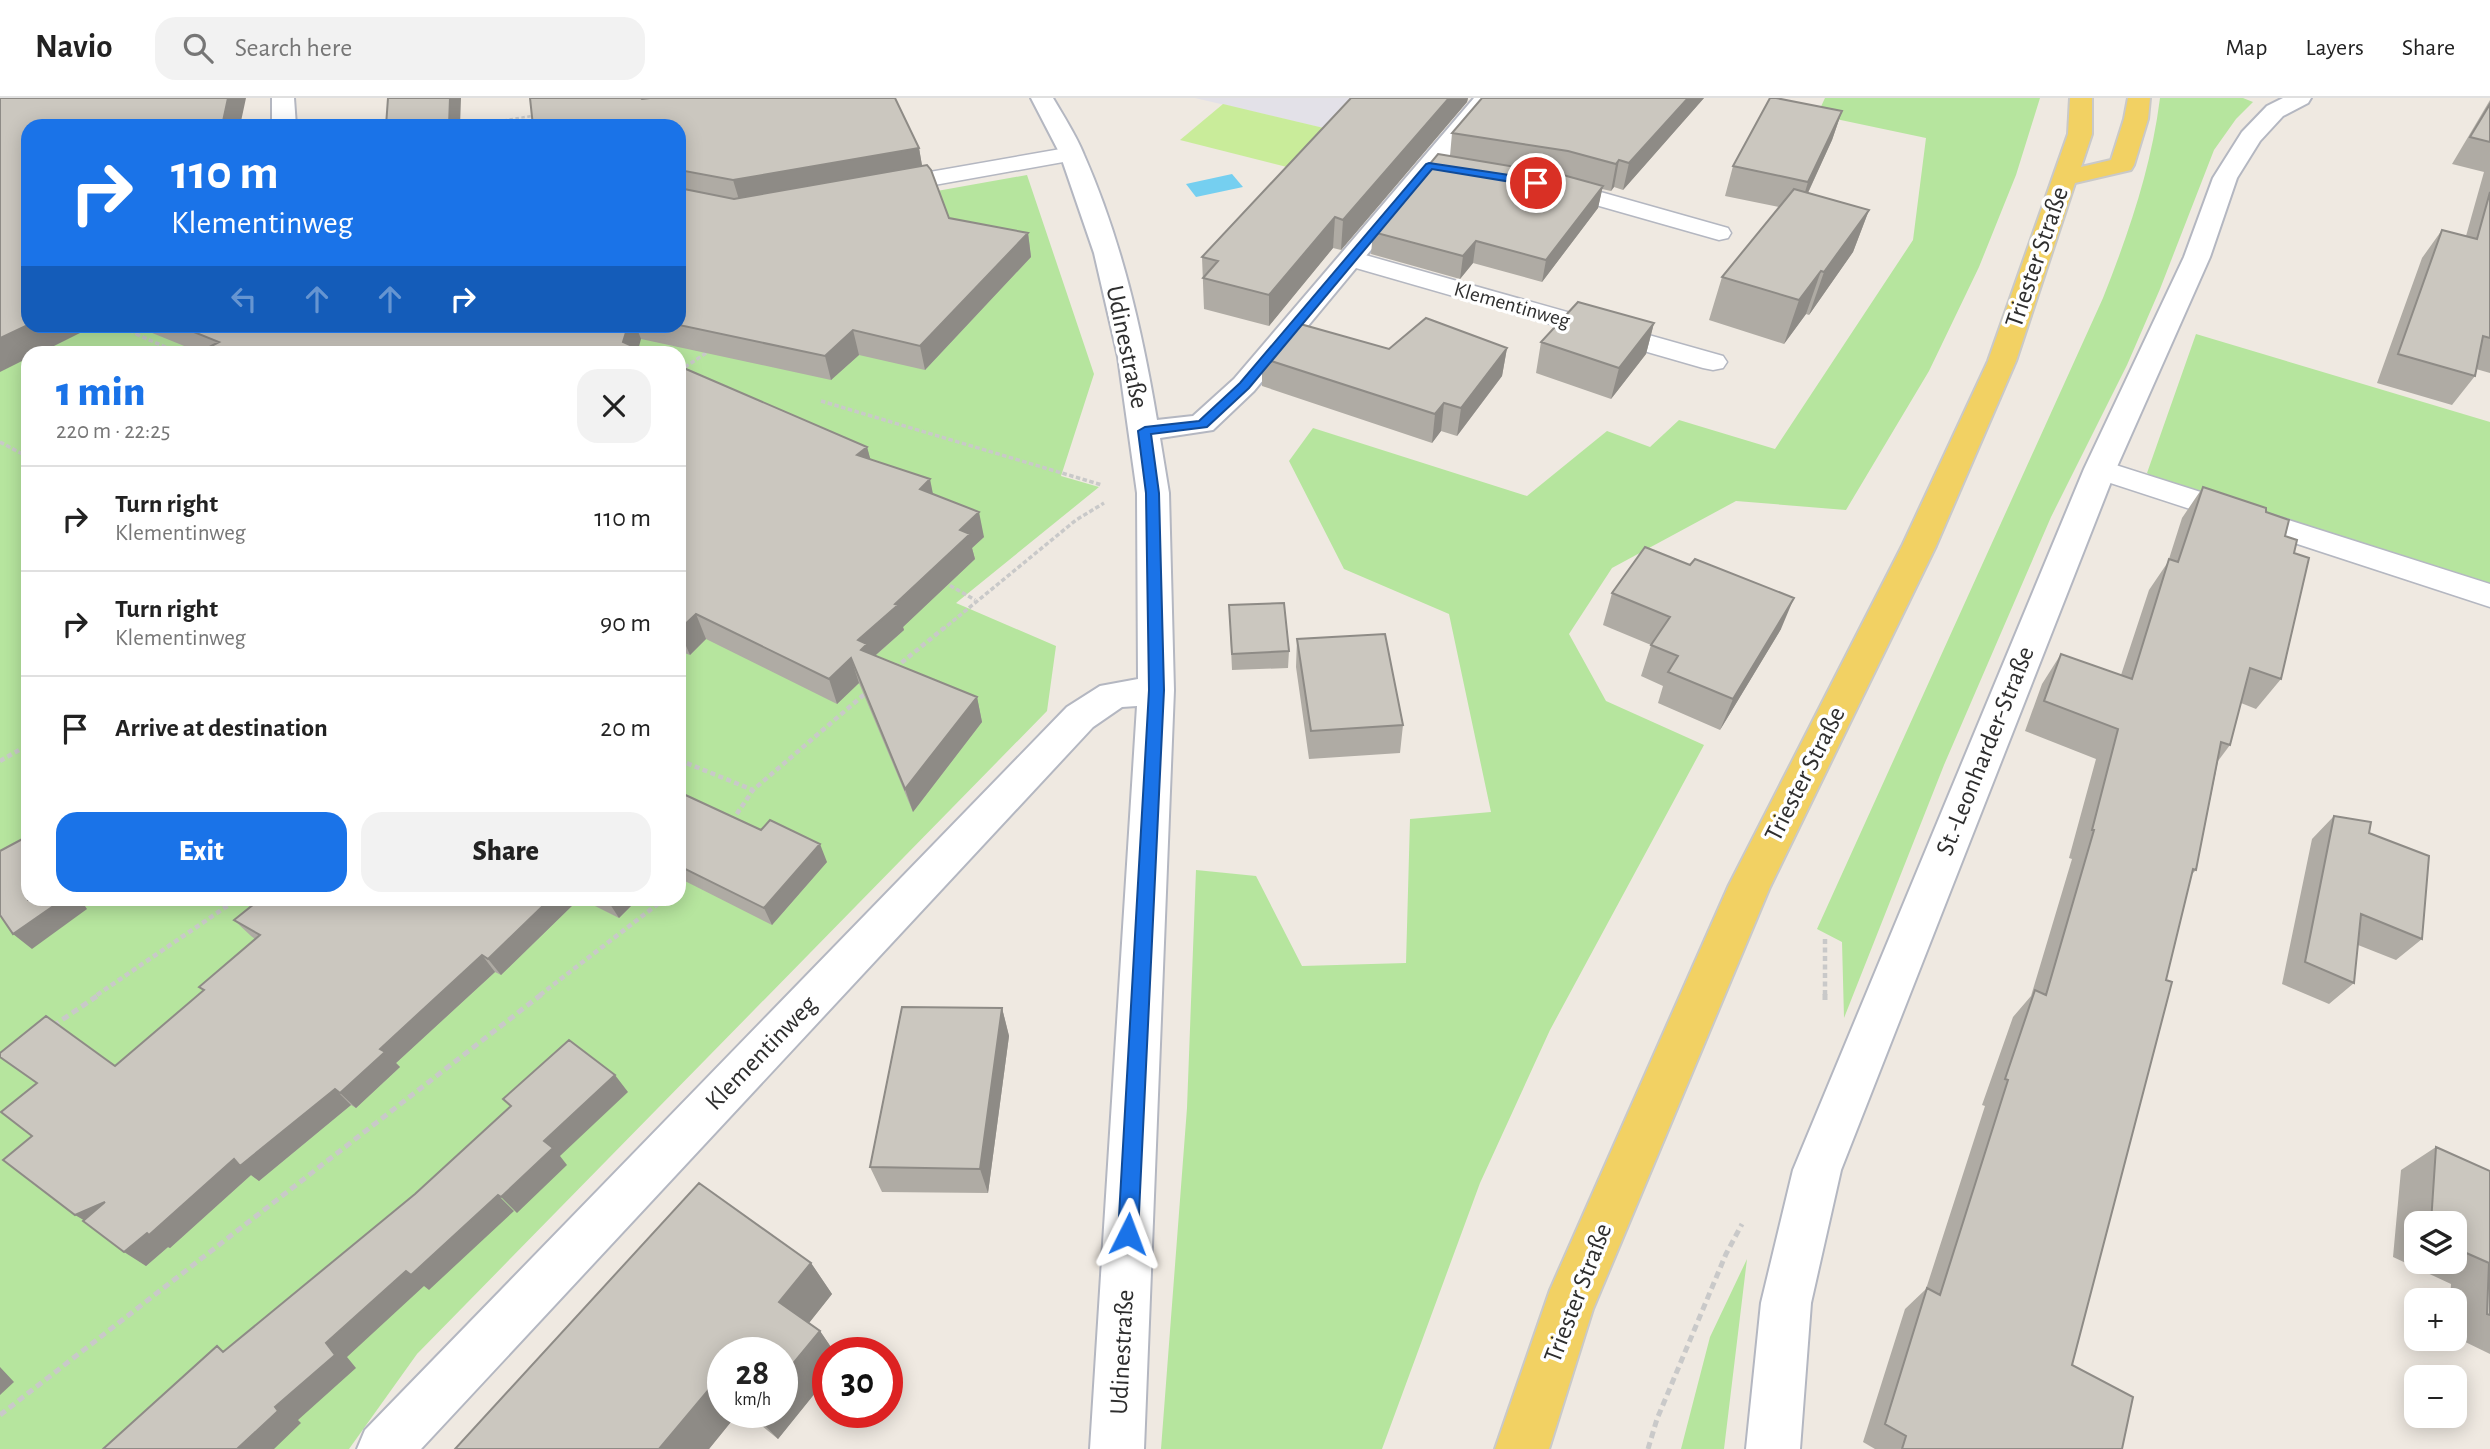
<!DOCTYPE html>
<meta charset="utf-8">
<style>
:root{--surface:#fff;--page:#f2f2f2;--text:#222;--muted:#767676;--line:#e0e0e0;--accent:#1a73e8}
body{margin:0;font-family:"Alegreya Sans",sans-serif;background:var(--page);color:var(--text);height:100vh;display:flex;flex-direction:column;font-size:26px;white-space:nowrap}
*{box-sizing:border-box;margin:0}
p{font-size:23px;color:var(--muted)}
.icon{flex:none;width:38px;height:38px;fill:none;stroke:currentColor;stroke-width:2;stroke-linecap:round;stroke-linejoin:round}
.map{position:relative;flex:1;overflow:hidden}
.panel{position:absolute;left:21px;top:248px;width:665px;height:560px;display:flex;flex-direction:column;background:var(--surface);border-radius:21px;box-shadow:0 4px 18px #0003}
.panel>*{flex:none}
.top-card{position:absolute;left:21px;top:21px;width:665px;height:214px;border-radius:21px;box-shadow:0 4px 18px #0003;background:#1a73e8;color:#fff;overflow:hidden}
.buttons{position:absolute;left:2404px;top:1113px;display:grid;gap:14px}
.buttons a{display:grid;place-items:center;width:63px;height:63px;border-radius:14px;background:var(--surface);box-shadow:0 4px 18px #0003;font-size:35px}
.speed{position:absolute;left:707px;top:1239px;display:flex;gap:14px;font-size:35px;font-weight:700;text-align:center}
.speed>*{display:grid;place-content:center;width:91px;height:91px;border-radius:50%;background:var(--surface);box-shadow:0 4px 18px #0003;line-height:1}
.speed small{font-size:18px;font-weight:400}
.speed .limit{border:10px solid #d22;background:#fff;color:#111}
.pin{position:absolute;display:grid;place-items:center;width:60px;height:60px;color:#fff;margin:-30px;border:4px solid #fff;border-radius:50%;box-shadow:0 2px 7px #0007}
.me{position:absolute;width:77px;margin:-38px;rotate:3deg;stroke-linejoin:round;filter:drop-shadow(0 0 5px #0008)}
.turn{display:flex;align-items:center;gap:24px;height:147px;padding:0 35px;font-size:32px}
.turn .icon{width:91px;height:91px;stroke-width:2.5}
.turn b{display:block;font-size:49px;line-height:60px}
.lanes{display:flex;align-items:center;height:66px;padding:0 35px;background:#0003;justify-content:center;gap:35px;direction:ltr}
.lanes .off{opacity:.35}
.round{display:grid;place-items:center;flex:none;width:74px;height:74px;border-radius:21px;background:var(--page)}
.headline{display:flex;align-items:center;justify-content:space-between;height:119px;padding:0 35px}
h1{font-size:42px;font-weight:800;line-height:52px;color:var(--accent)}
.button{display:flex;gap:14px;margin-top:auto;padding:14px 35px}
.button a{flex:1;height:80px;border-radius:21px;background:var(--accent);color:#fff;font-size:28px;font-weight:800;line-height:80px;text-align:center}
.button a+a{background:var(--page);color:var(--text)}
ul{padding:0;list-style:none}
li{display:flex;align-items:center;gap:21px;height:105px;padding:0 35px;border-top:2px solid var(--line)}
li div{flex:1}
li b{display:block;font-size:26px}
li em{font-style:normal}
header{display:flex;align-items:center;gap:42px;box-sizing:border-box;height:98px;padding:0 35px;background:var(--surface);border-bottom:2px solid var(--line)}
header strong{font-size:33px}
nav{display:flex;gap:38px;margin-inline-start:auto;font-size:24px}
.search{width:490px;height:63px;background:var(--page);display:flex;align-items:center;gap:18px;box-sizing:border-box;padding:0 24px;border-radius:21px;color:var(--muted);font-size:26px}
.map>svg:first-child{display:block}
.industrial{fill:#e3e1e8}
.green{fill:#b6e59e;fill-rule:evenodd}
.pitch{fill:#c9ec9a}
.water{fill:#75cff0}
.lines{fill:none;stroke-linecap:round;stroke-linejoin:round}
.service-casing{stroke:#b4b7c1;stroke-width:3}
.minor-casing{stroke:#b4b7c1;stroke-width:4}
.primary-casing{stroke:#c9c9c9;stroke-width:4}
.path-far3{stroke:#c9c9c9;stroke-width:2.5;stroke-dasharray:3.5 2.5;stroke-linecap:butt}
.path-far2{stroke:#c9c9c9;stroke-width:3.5;stroke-dasharray:4.5 2.5;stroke-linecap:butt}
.path-far1{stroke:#c9c9c9;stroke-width:4.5;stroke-dasharray:5 3.5;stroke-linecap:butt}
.path{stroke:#c9c9c9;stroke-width:5;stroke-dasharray:7 4.5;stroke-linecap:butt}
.service{fill:#fff;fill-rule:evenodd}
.minor{fill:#fff;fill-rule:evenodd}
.primary{fill:#f2d163;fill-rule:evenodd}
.wall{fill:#afaba4;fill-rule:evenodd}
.shaded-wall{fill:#8e8b86}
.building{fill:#cbc7bf;stroke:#8e8b86;stroke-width:2}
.route{fill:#1a73e8;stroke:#114b97;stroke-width:2}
.labels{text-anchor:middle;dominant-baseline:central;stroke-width:7;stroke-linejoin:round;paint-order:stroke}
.far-street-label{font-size:21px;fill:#2e2e2e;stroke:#fff}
.street-label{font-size:26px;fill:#2e2e2e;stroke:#fff}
</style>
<header>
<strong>Navio</strong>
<div class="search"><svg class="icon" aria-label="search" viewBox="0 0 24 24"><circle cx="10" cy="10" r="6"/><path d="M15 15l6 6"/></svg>Search here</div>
<nav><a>Map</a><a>Layers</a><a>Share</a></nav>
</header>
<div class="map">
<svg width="2490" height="1351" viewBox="0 0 2490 1351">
<rect width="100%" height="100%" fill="#efe9e1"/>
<path class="industrial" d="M1195 0H1469L1417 52Z"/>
<path class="green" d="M1825 0H2040L2016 77 1979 169 1929 273 1846 412 1736 403 1612 470 1569 536 1606 603 1704 647 1550 932 1480 1085 1382 1351H1161L1187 1010 1196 772 1256 778 1302 868 1406 865 1410 721 1491 714 1449 516 1344 471 1289 363 1313 330 1527 398 1607 333 1650 349 1679 322 1775 351 1913 142 1926 40 1817 17Z
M2160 0H2243L2253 4 2236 21 2214 52 2160 191 2127 267 2051 419 1944 667 1844 920 1842 844 1817 831 2103 200C2129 134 2151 71 2160 0Z
M1027 77 1094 276 1061 378 1099 389 956 505 1056 548 1047 613 417 1256 349 1351H0V117L28 228H679V139ZM28 256H679V802H28Z
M2196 236 2490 324V492L2162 385 2147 375Z
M1747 1161 1724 1351H1681L1710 1239Z"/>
<path class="pitch" d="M1223 6 1404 49 1366 89 1180 42Z"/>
<path class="water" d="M1232 76 1243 89 1196 99 1186 86Z"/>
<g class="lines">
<defs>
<path id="service" d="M1072 49 1080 51 1083 56 1080 61 884 96 876 94 872 89 876 84 884 82Z
M1551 80 1728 130 1731 135 1728 140 1719 142 1543 92 1539 87 1543 82Z
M1351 153 1723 258 1727 264 1723 270 1713 272 1703 270 1342 166 1338 161 1342 156Z
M2100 362 2490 486V509L2089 378 2085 371 2089 364Z"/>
<path id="minor" d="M272 0H294L296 28H272Z
M1031 0H1053C1064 19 1076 37 1084 57 1121 141 1142 232 1157 322L1193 318 1234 281 1474 0H1497L1254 293 1213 332 1160 340 1169 395 1174 592 1144 1351H1090L1137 608 1122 609 1093 629 421 1351H357L365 1332 1067 609 1100 588 1138 581 1137 395 1118 259 1094 155 1060 56Z
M2283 0H2311L2308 5 2283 18 2260 43 2237 80 2210 159 2116 371 1841 1072 1811 1205 1800 1351H1746L1761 1205 1793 1072 2084 371 2184 159 2213 80 2242 34 2267 8Z"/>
<path id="primary" d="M2070 0H2092V36L2081 69 2111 62 2124 21 2128 0H2150L2148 21 2134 67 2131 72 2075 85 2016 263 1936 448 1770 789 1593 1211 1549 1351H1495L1550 1192 1728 789 1902 448 1988 263 2068 36Z"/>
</defs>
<use href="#service" class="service-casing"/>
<use href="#minor" class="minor-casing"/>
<use href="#primary" class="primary-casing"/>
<path class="path-far3" d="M468 28 538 17
M119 228 140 238"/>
<path class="path-far2" d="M136 236 181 256
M679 273 709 253
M821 303 1102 387
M0 344 28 359
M944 484 975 502
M942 532 1076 422 1104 405"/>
<path class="path-far1" d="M895 570 944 530
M679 662 753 692 867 594
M0 663 28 647
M732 723 753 692
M679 789 688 779
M1825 841V897
M97 897 236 802
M540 897 663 802"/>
<path class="path" d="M1825 896V902
M53 928 100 896
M0 1317 542 896
M1648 1351 1657 1321 1726 1156 1742 1126"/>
<use href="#service" class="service"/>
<use href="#minor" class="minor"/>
<use href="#primary" class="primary"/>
</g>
<path class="wall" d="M530 0H644V1L919 50 922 68 949 120 1028 135 1031 159 925 272 859 257 831 282 641 241 199 254 135 228H679V28Z
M1351 0H1468L1467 4 1341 152 1333 150 1269 228 1204 211 1202 159Z
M1482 0H1704L1623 92 1614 89 1611 93 1602 91 1598 110 1542 184 1473 165 1460 181 1371 156 1373 134 1450 58 1452 35Z
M2490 2V275L2476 271 2475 278 2452 307 2377 285 2422 160 2442 132 2466 138 2484 74 2452 66Z
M1842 13 1832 42 1808 95 1869 112 1853 154 1809 217 1806 216 1784 246 1709 222 1722 179 1779 109 1725 98 1733 68Z
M1654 225 1646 256 1611 301 1536 275 1541 244Z
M1507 250 1502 278 1457 338 1441 333 1432 345 1262 288V260L1389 251Z
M679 268 867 349 870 361 933 396 984 439 972 450 975 461 903 529 904 532 875 558 977 599 982 624 913 714 859 585 837 606 706 541 690 557 679 553Z
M2203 389 2266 414 2285 438 2294 455 2281 581 2256 611 2241 605 2230 647 2218 663 2196 772 2191 777 2072 1267 2122 1351H1875L1863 1344 1905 1211 1926 1191 1985 1008 1982 1007 2013 919 2031 898 2072 761 2069 760 2096 661 2025 633 2042 586 2061 556 2121 577 2149 492 2168 464 2182 420Z
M1612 495 1781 531 1720 632 1658 605 1663 588 1641 578 1651 547 1603 527Z
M1229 507 1289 553 1288 570 1232 572Z
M1297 541 1403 627 1400 655 1309 661 1296 569Z
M679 694 827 764 772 827 679 780Z
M2334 718 2369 735 2422 841 2396 862 2358 847 2354 885 2329 906 2282 886 2312 741Z
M578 802 501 877 495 874 396 965 400 969 356 1010 351 1007 259 1083 251 1077 170 1150 168 1149 146 1168 84 1122 32 1038 203 893 199 889 255 841 251 838 234 822Z
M583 802H637L619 820Z
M1002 910 1009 938 988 1095 882 1094 870 1069Z
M2436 1049 2490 1073V1256L2455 1239V1202H2450L2451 1186 2393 1159 2401 1072ZM2417 1125H2455V1164H2417Z
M811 1165 832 1196 809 1225 820 1233 835 1255H828V1279L778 1341 745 1314H782L723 1255V1314H739L709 1351H455Z"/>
<path class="shaded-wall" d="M228 0H246L240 28H222Z
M450 0H461L460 28H449Z
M1449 0H1468L1467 4 1341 152 1343 122Z
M1688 0H1704L1623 92 1629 65Z
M1842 13 1832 42 1799 114 1808 84Z
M919 50 923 73 740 105 733 82Z
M1619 62 1614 89 1611 93 1616 66Z
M679 72 686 95 679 98Z
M1603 88 1598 110 1542 184 1546 162Z
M1869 112 1853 154 1809 217 1824 174Z
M1335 119 1333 150 1269 228V197Z
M1028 135 1031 159 925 272 920 248Z
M1476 143 1473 165 1460 181 1463 158Z
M1821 173 1806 216 1784 246 1799 202Z
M1654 225 1646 256 1611 301 1619 270Z
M28 227V228H94L38 256H28V260L0 274V240Z
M628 228H636L641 241 637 256 623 244Z
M853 232 859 257 831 282 825 258Z
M1507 250 1502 278 1457 338 1461 310Z
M1444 305 1441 333 1432 345 1435 316Z
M867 349 874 374 857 357Z
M930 381 935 406 920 391Z
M979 414 984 439 972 450 975 461 903 529 904 532 871 561 868 577 858 542 895 506 960 432Z
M1794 500 1781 531 1720 632 1733 601Z
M696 516 706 541 690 557 679 532Z
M851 560 859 585 837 606 829 581Z
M977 599 982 624 913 714 905 691Z
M820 746 827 764 772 827 764 810Z
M62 802H81L87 811 32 851 13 836Z
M549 802H578L501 877 488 861Z
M610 802H637L619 820 608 803Z
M482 857 495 874 396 965 400 969 356 1010 340 995 380 951Z
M1002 910 1009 938 988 1095 980 1071Z
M615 977 628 994 560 1058 567 1067 517 1115 501 1099 544 1043Z
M335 991 351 1007 259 1083 251 1077 170 1150 168 1149 146 1168 124 1154 234 1061Z
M498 1097 514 1113 429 1192 424 1188 347 1259 356 1270 298 1322 301 1325 274 1351H237L275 1309 326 1245 406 1173Z
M105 1104 97 1130 75 1117Z
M811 1165 832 1196 801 1235 779 1204Z
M820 1233 835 1255H828V1279L778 1341 753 1315 782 1314V1279Z
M0 1269 14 1284 0 1297Z
M715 1284 723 1292V1314H739L709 1351H659Z"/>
<path class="building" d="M0 0H228L222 28H28V227L0 240Z
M388 0H450L449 28H386Z
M530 0H641L642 1 650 0H895L919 50 733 82 679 72V28H533Z
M1351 0H1449L1343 122 1335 119 1269 197 1203 180 1218 163 1202 159Z
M1482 0H1688L1629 65 1619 62 1616 66 1568 53 1452 35Z
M1770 0H1776L1842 13 1808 84 1733 68Z
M2490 6V44L2470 39Z
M1438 56 1563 77 1603 88 1546 162 1476 143 1463 158 1373 134Z
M927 67 931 72 949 120 1028 135 920 248 853 232 825 258 679 227V90L734 101Z
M1794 91 1869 112 1824 174 1821 173 1799 202 1722 179Z
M2490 94V240L2483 238 2475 278 2398 256 2442 132 2477 141Z
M1578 204 1654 225 1619 270 1541 244Z
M1426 220 1507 250 1461 310 1444 305 1435 316 1262 260 1293 224 1389 251Z
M179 228H628L623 244 650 256H196L219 244Z
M679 268 867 349 857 357 930 381 920 391 979 414 960 432 970 436 895 506 898 507 858 542 867 546 861 552 977 599 905 691 851 560 829 581 696 516 679 532Z
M2203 389 2266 410V414L2289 422 2285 438 2297 442 2294 455 2309 460 2281 581 2250 570 2230 647 2221 644 2196 772 2193 771 2166 882 2172 884 2072 1267 2133 1299 2122 1351H1902L1906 1338 1885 1326 1927 1190 1940 1197 2008 982 2005 981 2035 892 2046 897 2094 732H2092L2118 631 2044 603 2061 556 2132 581 2169 461 2178 464Z
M1645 449 1690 467 1695 461 1794 500 1733 601 1668 574 1678 558 1651 547 1670 519 1612 495Z
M1284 505 1289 553 1232 556 1229 507Z
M1385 536 1403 627 1311 633 1297 541Z
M679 694 761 732 770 722 820 746 764 810 679 768Z
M2334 718 2371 724 2369 735 2429 758 2422 841 2361 816 2354 885 2305 864Z
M28 738V802H62L13 836 0 817V753Z
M259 802H549L488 861 482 857 380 951 385 954 340 995 335 991 240 1068 234 1061 149 1137 147 1135 124 1154 83 1123 105 1104 75 1117 3 1062 32 1038 1 1014 37 985 0 959V955L46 918 115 968 204 892 199 889 260 837 234 822Z
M902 909 1002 910 980 1071 870 1069Z
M569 942 615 977 544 1043 553 1050 501 1099 498 1097 411 1177 406 1173 326 1245 335 1257 275 1309 278 1313 237 1351H103L217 1248 223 1254 415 1096 511 1008 503 1001Z
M2436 1049 2490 1073V1217L2487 1216 2489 1165 2455 1150V1125H2431Z
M699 1085 811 1165 779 1204 820 1233 782 1279V1255H723V1290L715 1284 659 1351H455Z"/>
<path class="route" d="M1429 65 1536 81 1541 85 1536 88 1432 71 1249 290 1207 329 1151 336 1159 395 1164 592 1138 1136 1135 1143 1128 1146 1121 1143 1118 1136 1149 592 1146 395 1138 333 1145 329 1199 323 1240 285 1426 66Z"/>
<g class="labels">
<g class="far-street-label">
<text transform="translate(1512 207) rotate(16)">Klementinweg</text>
</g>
<g class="street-label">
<text transform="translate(2037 159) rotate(-71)">Triester Straße</text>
<text transform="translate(1127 249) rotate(78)">Udinestraße</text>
<text transform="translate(1985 653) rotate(-68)">St.-Leonharder-Straße</text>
<text transform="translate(1805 676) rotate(-63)">Triester Straße</text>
<text transform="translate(761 955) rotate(-46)">Klementinweg</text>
<text transform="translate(1578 1195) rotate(-69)">Triester Straße</text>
<text transform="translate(1122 1254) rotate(-87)">Udinestraße</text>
</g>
</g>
</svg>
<div class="buttons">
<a><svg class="icon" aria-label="layers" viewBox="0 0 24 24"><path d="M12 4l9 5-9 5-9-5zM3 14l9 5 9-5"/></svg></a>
<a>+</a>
<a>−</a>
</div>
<div class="speed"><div>28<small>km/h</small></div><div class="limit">30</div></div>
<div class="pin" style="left:1536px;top:85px;background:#d93025"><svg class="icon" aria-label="arrive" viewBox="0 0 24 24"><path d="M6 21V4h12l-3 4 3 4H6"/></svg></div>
<svg class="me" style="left:1128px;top:1136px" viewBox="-20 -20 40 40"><path d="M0-17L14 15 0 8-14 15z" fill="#1a73e8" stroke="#fff" stroke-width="4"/></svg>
<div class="top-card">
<div class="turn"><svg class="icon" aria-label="right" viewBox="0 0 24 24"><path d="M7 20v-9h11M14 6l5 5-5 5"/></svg><div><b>110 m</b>Klementinweg</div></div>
<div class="lanes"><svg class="icon off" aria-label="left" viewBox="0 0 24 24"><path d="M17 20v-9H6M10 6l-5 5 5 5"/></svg><svg class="icon off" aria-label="ahead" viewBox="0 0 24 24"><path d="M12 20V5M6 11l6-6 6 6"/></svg><svg class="icon off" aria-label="ahead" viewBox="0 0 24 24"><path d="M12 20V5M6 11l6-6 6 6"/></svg><svg class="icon" aria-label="right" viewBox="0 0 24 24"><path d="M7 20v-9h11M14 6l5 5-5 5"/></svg></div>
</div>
<section class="panel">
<div class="headline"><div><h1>1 min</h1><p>220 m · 22:25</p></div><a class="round"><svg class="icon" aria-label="close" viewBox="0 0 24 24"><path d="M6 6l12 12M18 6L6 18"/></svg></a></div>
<ul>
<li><svg class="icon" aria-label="right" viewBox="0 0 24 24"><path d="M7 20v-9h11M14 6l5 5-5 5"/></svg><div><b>Turn right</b><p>Klementinweg</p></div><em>110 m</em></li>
<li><svg class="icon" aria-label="right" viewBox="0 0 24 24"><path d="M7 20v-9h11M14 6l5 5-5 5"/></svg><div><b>Turn right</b><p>Klementinweg</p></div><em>90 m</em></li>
<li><svg class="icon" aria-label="arrive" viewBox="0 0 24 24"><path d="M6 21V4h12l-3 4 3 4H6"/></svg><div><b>Arrive at destination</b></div><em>20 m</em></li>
</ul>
<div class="button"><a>Exit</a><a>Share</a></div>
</section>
</div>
